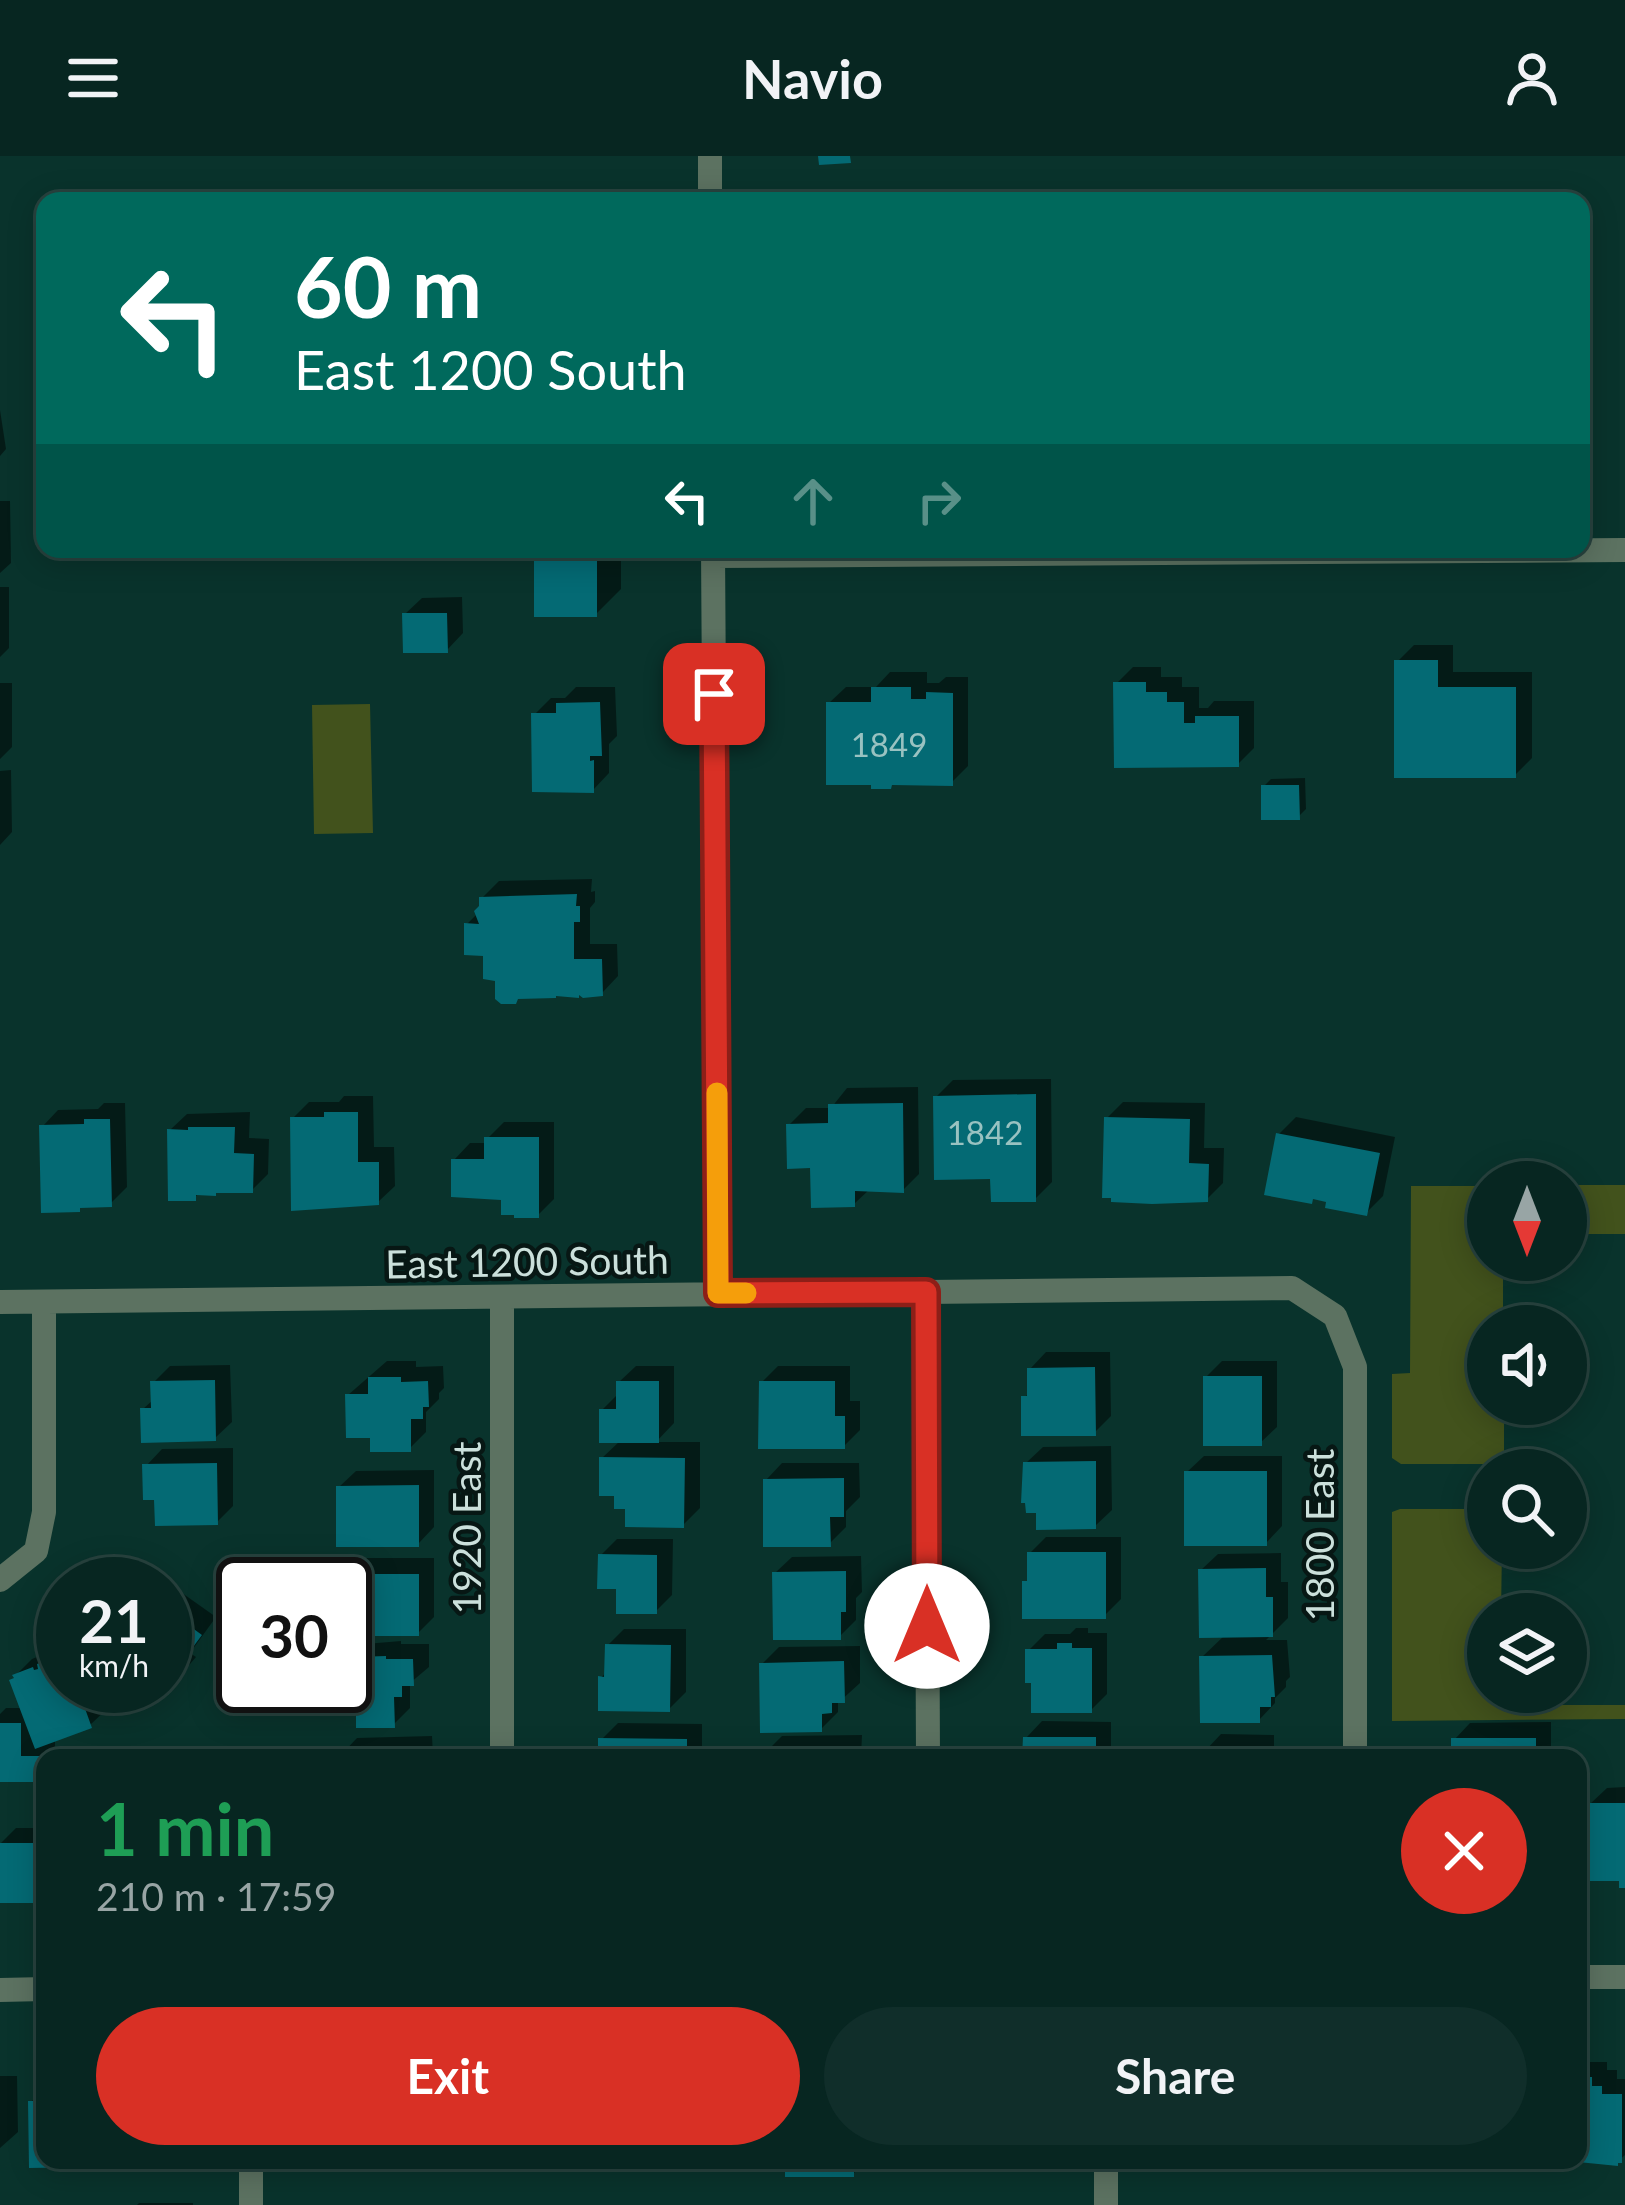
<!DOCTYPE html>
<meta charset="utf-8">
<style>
:root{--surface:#072621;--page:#102e2a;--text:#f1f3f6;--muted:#98a5a5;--line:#28433f;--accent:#d93025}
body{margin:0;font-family:Lato,sans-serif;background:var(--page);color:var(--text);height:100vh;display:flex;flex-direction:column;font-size:45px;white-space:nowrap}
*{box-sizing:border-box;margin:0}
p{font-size:39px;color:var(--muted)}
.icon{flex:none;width:66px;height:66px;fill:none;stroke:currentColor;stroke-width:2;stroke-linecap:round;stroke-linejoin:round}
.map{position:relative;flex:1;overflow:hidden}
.details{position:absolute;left:36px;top:1593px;width:1551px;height:420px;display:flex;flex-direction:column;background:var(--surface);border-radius:24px;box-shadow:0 6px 30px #0003,0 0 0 3px var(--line)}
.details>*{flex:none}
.hud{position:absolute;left:36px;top:36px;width:1554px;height:366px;border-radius:24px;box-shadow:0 6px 30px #0003,0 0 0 3px var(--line);background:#00695c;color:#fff;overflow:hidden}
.needle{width:78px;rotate:180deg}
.tools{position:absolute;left:1467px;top:1005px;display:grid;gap:24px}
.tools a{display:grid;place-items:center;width:120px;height:120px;border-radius:50%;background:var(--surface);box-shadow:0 6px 30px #0003,0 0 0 3px var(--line);font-size:60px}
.speed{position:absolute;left:36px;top:1401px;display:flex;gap:24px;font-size:60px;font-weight:700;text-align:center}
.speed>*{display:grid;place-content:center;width:156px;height:156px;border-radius:50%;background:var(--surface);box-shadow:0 6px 30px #0003,0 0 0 3px var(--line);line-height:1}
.speed small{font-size:30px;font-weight:400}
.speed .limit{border:6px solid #111;border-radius:18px;background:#fff;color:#111}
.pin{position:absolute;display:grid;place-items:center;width:102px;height:102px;color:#fff;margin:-51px;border-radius:24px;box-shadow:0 6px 18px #0006}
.me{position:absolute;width:132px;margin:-66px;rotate:0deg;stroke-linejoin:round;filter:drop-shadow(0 0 9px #0008)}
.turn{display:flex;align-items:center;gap:42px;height:252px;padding:0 60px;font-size:54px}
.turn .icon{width:156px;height:156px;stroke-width:2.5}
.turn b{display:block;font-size:84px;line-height:102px}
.lanes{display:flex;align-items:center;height:114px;padding:0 60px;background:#0003;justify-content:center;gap:60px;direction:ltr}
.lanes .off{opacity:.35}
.round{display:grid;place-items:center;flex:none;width:126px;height:126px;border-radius:63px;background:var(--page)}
.head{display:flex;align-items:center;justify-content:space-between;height:204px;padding:0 60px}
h1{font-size:72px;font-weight:700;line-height:90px;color:#1e9e55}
.cta{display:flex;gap:24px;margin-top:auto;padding:24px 60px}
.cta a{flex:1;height:138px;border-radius:72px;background:var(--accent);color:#fff;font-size:48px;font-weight:700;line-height:138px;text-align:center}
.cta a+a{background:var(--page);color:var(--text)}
header{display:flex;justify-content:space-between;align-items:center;height:156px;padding:0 60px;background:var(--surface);font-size:54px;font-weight:700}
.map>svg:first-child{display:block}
.green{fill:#42521c}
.shadow{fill:#0007}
.building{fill:#046a74}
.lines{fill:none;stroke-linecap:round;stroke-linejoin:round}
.minor{stroke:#5c7261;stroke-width:24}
.route-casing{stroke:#8d1f18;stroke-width:30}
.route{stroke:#d93025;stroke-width:21}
.slow{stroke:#f59e0b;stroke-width:21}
.labels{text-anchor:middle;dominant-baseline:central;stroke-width:9;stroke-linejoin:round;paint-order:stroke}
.number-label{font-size:33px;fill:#99c2c1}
.street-label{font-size:39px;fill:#cbe0db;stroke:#071714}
</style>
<header><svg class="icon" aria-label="menu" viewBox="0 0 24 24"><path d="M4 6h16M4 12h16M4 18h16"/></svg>Navio<svg class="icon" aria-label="person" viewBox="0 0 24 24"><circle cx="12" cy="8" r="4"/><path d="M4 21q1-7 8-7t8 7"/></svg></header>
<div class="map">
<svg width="1625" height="2049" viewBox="0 0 1625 2049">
<rect width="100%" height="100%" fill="#09332c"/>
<path class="green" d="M370 548 373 677 314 678 312 549Z
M1566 1029H1625V1078H1566Z
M1411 1030H1488V1104H1533V1107L1503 1110V1170H1488V1248H1504V1299L1496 1308H1401L1392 1302V1218L1410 1217Z
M1400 1353H1488V1392H1502L1501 1458H1488V1536H1500L1501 1549H1625V1563L1392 1565V1356Z"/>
<path class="shadow" d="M0 254 6 293 0 300Z
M0 345H10L11 407 0 417Z
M537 393H621V433L596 458Z
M0 431H9V492L0 501Z
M462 441 463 477 447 494 405 458 422 442Z
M1414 489H1453V516H1532V602L1515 619 1397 506Z
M1133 511H1161V521H1182V531H1199V552H1208L1214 545H1254V592L1238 608 1116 528Z
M890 516H927V527H939L946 521H968V610L951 627 829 547 846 531H876Z
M0 527H12V591L0 603Z
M576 531H615L617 580 609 588V617L593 634 534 559 551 542H565Z
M11 614 12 676 0 689V615Z
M1305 622 1306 653 1298 661 1264 630 1271 623Z
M592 723 591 736 595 735V746L590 752V788H617L618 820 602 837 584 839 498 823 486 797 467 768 478 757 482 742 499 725Z
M1051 923 1052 1026 1035 1043 993 1020 936 941 953 924Z
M918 931 919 1018 903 1034 870 1033 854 1048 789 969 806 952H831L847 932Z
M344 940H373L374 991H394L395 1030 378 1046 293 962 309 946H339Z
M1123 946 1205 947 1204 992H1224L1223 1027 1207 1043 1107 962Z
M104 947H125L127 1031 110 1048 42 971 58 954 98 953Z
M250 956 249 982 269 983 268 1018 252 1034 200 1036 194 1042 170 974 187 958Z
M1296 961 1395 981 1383 1040 1366 1057 1329 1043 1279 978Z
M504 966H554V1043L538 1059 504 1041 454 1004 470 987H487V983Z
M1046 1196H1110L1111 1260 1094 1277 1024 1242 1030 1236V1213Z
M387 1205H416V1211L443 1210 444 1232 439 1237V1243L426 1256V1276L409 1293 373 1279 348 1239Z
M1222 1205H1277V1271L1260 1287 1206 1221Z
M230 1209 232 1266 215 1282 143 1253 154 1243 153 1227 170 1210Z
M636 1210H674V1267L656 1286H700V1352L683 1369 628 1350 602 1302 621 1284 602 1254 619 1237V1226Z
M778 1210H850V1245H860V1274L844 1290 762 1226Z
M1111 1290 1112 1354 1095 1370 1039 1354 1026 1307 1043 1291Z
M233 1292V1350L217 1366 157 1341 146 1310 162 1293Z
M1204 1300H1282V1370L1266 1387 1187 1316Z
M782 1307H859L860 1341 846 1355V1371L829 1388 766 1324Z
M434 1314V1371L418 1388 339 1331 356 1315Z
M1046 1381H1121V1443L1104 1460 1025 1427 1030 1422V1397Z
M617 1383H673L672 1439 656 1455 619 1430 601 1399Z
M1281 1397V1426H1288V1462L1266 1484H1287L1290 1521 1286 1525V1531L1275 1542V1547L1259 1564 1202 1501 1225 1479 1201 1414 1218 1398Z
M861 1400 862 1436 856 1442V1464L839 1481 775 1417 792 1401Z
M356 1402H434V1461L418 1477H345V1428H339V1419Z
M151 1415 216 1461 190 1497 196 1501 167 1535 160 1530H165V1428H137Z
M1076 1472H1088V1477H1107V1538L1091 1554 1028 1495 1045 1478H1070Z
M624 1473H686V1536L669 1553 601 1522 607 1515 608 1489Z
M401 1485V1488H429V1511L410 1527V1552L393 1569 359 1556 336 1530H345V1497L353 1489Z
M63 1490V1530H98L107 1553 90 1569 55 1582V1602H45V1616L39 1623H0V1558L6 1552H22L16 1519 32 1503 49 1496 50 1499Z
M860 1490V1527L838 1547V1556L821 1573 762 1508 779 1491Z
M1042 1565 1111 1566V1602H1025L1026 1582Z
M1551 1566V1602H1454V1584L1470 1567Z
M618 1567 702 1568V1602H601V1584Z
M1221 1578 1274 1579V1602H1204L1205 1595Z
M862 1579 861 1602H766V1596L782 1580Z
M432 1580 433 1599 430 1602H338L357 1582Z
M1625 1631V1729L1590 1648 1607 1632Z
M16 1672H45V1731L32 1744H0V1688Z
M1578 1906H1607V1914H1617V1923H1625V1999L1616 2007 1578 2003Z
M0 1920H17L18 1976 0 1992Z
M45 1932V2004H93L89 2008 32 2009 31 1946Z
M788 2004H867L853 2018Z
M139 2047H193V2049H137Z"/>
<path class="building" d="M818 0H850L851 7 819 9Z
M534 393H597V461H534Z
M402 457H447L448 497H403Z
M1394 504H1438V531H1516V622H1394Z
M1113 526H1146V536H1167V546H1184V567H1195V560H1239V611L1114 612Z
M871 531H911V543H926V536L953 537V630L892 629 891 633H871V629H826V546H871Z
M600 546 602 600H590V605L594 604V637L532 636 531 557H556V547Z
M1261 629H1299L1300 664H1261Z
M577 738 576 750H580V766H574V803H602L603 840 583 842 579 839V842L556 840V842L518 843 516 848H501L495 843V825L483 823V800L464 799V767L479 768 474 755 479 750V741Z
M1036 938V1046H991L990 1023 934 1024 933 940Z
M903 947 904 1037 855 1035V1051L811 1052 810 1012 787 1013 786 968 828 967V948Z
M324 956H358V1006H379V1049L291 1055 290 961H324Z
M1104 961 1190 963 1189 1007 1209 1008 1208 1046 1152 1048 1111 1046V1042H1102Z
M84 963H110L112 1051 80 1052V1056L41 1057 39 969 84 968Z
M188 971H235L234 997 254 998 253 1037H216V1040L196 1039V1045H168L167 973 188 974Z
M1276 977 1380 997 1367 1060 1325 1052 1326 1046 1313 1043 1312 1048 1264 1039Z
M484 981H539V1062H514V1059H501V1044L451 1041V1003H484Z
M1095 1211 1096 1280H1021V1240H1027V1212Z
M1203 1220H1262V1290H1203Z
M368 1221H401V1226L428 1225 429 1251H423V1263H411V1296H370V1282H346L345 1238H368Z
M215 1224 216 1285 141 1287 140 1252H151L150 1225Z
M616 1225H659V1287H599V1253H616Z
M759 1225H835V1260H845V1293H758Z
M599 1301 685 1302 684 1372 625 1371V1353H614V1340H599Z
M1096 1305V1373L1036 1374V1357H1026L1025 1347H1021L1023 1306Z
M217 1307 218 1369 155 1370 154 1344H143L142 1308Z
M1184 1315H1267V1390H1184Z
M844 1322V1361H830L831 1391H763V1323Z
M419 1329V1391H336V1330Z
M1027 1396H1106V1463H1022V1425H1027Z
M598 1398 657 1399V1458H616V1433H597Z
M1266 1412V1441H1273V1481L1199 1482 1198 1413Z
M846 1415V1456H841V1484H773L772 1416Z
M336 1418H419V1480H345V1428H336Z
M165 1452 202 1479 176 1514 182 1519 168 1539 155 1530H165Z
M1057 1487H1072V1492H1092V1557H1031V1527H1025V1493H1057Z
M605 1488 671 1489 670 1556 598 1555V1520L604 1521Z
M63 1499V1530H77L92 1572 35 1593 9 1524 14 1522 12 1519 33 1511 34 1514 38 1513 37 1508Z
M1272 1499 1275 1541H1271V1551H1260V1567H1200L1199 1500Z
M386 1500V1503H413L414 1530H402V1541H394L395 1572H356V1559H334L333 1530H345V1504H354V1501Z
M844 1505 845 1547H832V1557L822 1558V1576L760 1577 759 1507Z
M1502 1536H1531V1543L1502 1542Z
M0 1567H21V1600H40V1626H0Z
M1023 1581H1096V1602H1022Z
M598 1582 687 1583V1602H598Z
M1451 1582H1536V1602H1451Z
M847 1594V1602H763V1595Z
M1202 1594H1259V1602H1202Z
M417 1595V1602H337V1597Z
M1587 1647H1625V1732H1619V1725H1587Z
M0 1687H45V1729H33V1747H0Z
M1578 1921H1592V1930H1602V1938H1622V2007H1618V2010L1578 2006Z
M28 1945H45V2004H91V2011L29 2012Z
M114 2004H176V2009H114Z
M510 2004H578V2016H510Z
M692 2004H762V2013H692Z
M785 2004H854V2021H785Z
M1277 2004H1347V2010H1277Z"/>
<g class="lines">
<path class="minor" d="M710 0V45
M713 393 718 1137
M713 400 1625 394
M926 1136 928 1602
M0 1146 1292 1132 1335 1160 1355 1211V1602
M0 1424 36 1395 44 1356V1147
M502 1602V1142
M1578 1821H1625
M0 1834 45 1833
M251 2004V2049
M1106 2004V2049"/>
</g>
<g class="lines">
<defs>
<path id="route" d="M714 538 718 1137 926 1136 927 1470"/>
</defs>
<use href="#route" class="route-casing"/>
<use href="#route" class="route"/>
<path class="slow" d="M717 937 718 1137H746"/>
</g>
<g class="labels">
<g class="number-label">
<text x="889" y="588">1849</text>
<text x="985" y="976">1842</text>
</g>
<g class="street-label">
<text transform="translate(527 1105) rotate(-1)">East 1200 South</text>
<text transform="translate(466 1372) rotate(-90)">1920 East</text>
<text transform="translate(1319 1379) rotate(-90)">1800 East</text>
</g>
</g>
</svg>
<div class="tools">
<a><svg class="needle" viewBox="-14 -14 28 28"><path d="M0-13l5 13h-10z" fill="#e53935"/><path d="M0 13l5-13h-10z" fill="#98a5a5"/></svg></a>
<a><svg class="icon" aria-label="sound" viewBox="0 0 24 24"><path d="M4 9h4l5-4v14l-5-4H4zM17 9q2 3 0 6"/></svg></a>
<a><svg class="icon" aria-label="search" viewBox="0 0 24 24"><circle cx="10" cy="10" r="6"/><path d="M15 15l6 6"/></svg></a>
<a><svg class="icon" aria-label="layers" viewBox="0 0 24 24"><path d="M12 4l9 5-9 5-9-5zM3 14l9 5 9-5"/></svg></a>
</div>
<div class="speed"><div>21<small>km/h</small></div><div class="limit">30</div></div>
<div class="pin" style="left:714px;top:538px;background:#d93025"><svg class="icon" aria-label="arrive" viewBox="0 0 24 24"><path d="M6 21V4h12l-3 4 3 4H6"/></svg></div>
<svg class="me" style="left:927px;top:1470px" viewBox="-20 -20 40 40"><circle r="19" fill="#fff"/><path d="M0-13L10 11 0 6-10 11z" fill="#d93025"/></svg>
<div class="hud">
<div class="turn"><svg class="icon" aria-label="left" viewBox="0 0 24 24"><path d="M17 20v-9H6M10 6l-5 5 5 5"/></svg><div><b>60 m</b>East 1200 South</div></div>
<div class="lanes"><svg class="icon" aria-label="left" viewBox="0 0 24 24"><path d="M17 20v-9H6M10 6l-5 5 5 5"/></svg><svg class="icon off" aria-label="ahead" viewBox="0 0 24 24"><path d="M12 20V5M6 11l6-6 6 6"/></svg><svg class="icon off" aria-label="right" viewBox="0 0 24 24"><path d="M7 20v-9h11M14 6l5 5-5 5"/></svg></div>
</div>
<section class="details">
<div class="head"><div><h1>1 min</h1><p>210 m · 17:59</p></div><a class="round" style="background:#d93025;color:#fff"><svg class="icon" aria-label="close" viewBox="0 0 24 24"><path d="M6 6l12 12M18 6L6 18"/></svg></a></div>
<div class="cta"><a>Exit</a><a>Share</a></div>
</section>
</div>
